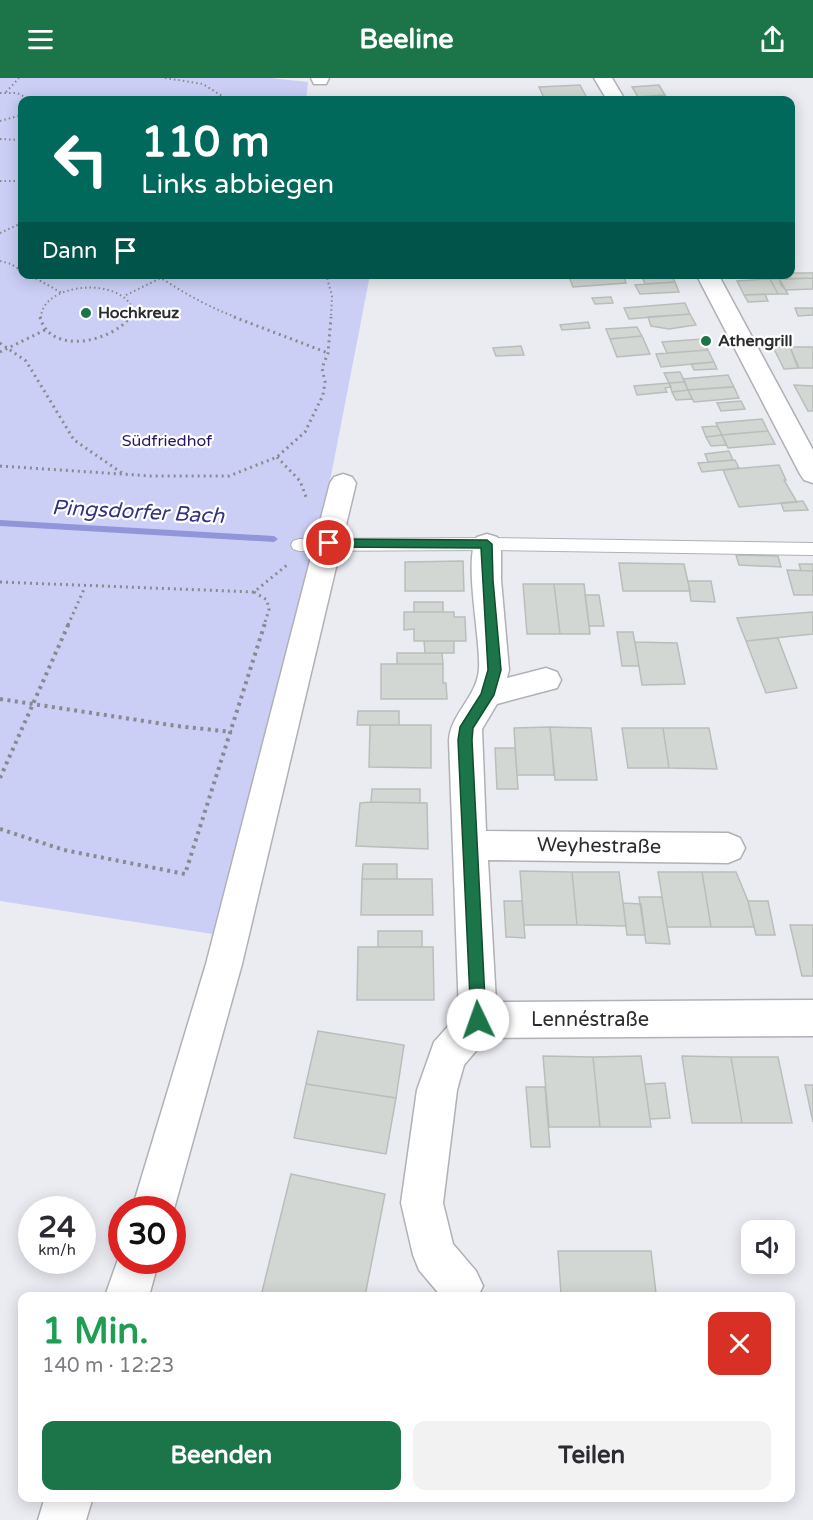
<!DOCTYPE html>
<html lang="de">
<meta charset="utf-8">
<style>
:root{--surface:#fff;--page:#f2f2f3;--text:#2b2b33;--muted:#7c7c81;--accent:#1b7549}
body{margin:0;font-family:"Varela Round",sans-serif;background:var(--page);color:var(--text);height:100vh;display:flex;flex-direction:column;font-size:22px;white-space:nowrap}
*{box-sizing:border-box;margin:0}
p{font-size:20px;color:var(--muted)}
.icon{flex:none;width:33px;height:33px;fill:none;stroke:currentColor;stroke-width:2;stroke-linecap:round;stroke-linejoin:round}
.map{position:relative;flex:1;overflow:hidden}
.sheet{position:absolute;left:18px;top:1214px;width:777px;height:210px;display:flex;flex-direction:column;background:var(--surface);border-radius:12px;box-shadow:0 3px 15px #0003}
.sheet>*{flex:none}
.hud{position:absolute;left:18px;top:18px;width:777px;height:183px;border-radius:12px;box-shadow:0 3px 15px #0003;background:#00695c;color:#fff;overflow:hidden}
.controls{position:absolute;left:741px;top:1142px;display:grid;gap:12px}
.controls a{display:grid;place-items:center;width:54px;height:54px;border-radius:12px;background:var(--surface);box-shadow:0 3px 15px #0003;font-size:30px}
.speed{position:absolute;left:18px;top:1118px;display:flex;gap:12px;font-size:30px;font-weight:700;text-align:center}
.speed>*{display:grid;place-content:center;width:78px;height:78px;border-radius:50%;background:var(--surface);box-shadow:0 3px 15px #0003;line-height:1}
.speed small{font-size:15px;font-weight:400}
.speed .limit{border:9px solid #d22;background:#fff;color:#111}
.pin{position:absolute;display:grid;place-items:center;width:51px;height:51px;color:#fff;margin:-26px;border:3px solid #fff;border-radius:50%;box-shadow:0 2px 6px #0007}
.me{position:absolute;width:66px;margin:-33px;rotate:357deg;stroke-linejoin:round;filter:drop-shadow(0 0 4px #0008)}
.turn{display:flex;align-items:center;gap:21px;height:126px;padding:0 24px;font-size:27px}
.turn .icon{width:78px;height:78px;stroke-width:2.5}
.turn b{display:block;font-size:42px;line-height:51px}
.then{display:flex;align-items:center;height:57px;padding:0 24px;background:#0003;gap:12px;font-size:22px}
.round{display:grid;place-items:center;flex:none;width:63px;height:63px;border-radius:12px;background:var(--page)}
.overview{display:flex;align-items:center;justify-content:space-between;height:102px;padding:0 24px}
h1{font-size:36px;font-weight:800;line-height:45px;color:#1e9e55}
.primary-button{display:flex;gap:12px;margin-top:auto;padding:12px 24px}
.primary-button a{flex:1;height:69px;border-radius:12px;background:var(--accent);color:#fff;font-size:24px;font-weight:800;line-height:69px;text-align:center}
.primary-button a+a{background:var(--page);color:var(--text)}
header{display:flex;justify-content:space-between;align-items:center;height:78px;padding:0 24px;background:var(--accent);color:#fff;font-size:27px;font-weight:800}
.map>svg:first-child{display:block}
.green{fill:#cbcff6}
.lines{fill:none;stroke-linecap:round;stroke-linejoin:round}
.stream{fill:#9196db;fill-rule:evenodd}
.building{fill:#d2d7d3;stroke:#b9bebb;stroke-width:1.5}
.service-casing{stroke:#b0b1b6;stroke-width:2}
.minor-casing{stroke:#b0b1b6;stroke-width:3}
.path-far2{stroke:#898a8e;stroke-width:2;stroke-dasharray:1.5 3;stroke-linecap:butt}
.path-far1{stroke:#898a8e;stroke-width:3;stroke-dasharray:2 4;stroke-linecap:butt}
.path{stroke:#898a8e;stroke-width:4;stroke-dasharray:3 4.5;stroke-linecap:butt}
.service{fill:#fff;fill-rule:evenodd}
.minor{fill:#fff;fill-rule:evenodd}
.route{fill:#1b7549;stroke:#124c2f;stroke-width:1.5}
.poi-dot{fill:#1b7549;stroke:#fff;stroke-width:2}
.labels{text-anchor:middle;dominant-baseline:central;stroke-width:4.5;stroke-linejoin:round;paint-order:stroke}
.far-poi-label{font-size:16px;font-weight:bold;fill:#2b2c2e;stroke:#fff;text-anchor:start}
.far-park-label{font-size:16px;fill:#221867;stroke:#fff}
.street-label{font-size:20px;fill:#2b2c2e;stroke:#fff}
.water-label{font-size:21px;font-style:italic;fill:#353282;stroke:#fff}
</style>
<header><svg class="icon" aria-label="menu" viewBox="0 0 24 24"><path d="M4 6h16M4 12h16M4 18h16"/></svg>Beeline<svg class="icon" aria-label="share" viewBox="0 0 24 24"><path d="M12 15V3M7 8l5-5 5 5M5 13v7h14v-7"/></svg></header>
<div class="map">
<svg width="813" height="1442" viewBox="0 0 813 1442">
<rect width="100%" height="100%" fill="#ebecf2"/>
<path class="green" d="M0 0H270L308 4 306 22H22V196L370 197 318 465 219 857 0 823Z"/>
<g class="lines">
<path class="stream" d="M0 442 274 458 278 461 274 464 0 448Z"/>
</g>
<path class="building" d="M580 7 588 22H568L567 20 545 22 539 9Z
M659 7 665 17 638 19 632 9Z
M665 17 668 22H640L638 19Z
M790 195H813V200L791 201Z
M568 196H623L626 205 573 209Z
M641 196H671L675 204 645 206Z
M768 196H789L791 201H770Z
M813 200V211L786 212 781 207 779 201Z
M770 201 778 216 744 217 737 203Z
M770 201H779L788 216H778Z
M675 204 679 214 640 216 635 207Z
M765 216 768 223 748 224 744 217Z
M611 219 613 225 595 226 592 220Z
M685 225 690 236 629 241 624 230Z
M795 230H813V237L798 238Z
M690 236 696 247 669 251 651 248 648 239Z
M588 244 590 250 562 252 560 247Z
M637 249 642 258 610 261 606 251Z
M642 258 650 276 617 279 610 261Z
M702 261 708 272 667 275 662 264Z
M521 268 524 277 496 278 493 270Z
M773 269H790L799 290 784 291Z
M790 269H813V290H798Z
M708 272 714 284 661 289 656 276Z
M714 284 717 291 694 292 691 286Z
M680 294 685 304 669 305 664 295Z
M728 297 734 309 688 312 683 301Z
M685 304 688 312 672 314 669 305Z
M669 305 671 309 665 310 667 314 637 317 634 308Z
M794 307 813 308V333H808Z
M730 309H734L739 320 694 324 688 312Z
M688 312 692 321 676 322 672 314Z
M741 323 745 331 721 333 717 325Z
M762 341 768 353 722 357 716 345Z
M717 348 722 357 706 359 702 349Z
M768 353 775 366 728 370 722 357Z
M722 357 726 367 711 368 706 359Z
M729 373 733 382 708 384 705 376Z
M735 382 739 390 702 394 698 385Z
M779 387 786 402H784L797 424 739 429 723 392Z
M803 423 808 432 784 433 781 425Z
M736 477 778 478 781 489 739 487Z
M463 483 464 513H405V484Z
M619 485 684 486 690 513H623Z
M799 486H813V493H801Z
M787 492 813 493V517H794Z
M688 503H711L715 524 691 523Z
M523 506H554L560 556H527Z
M554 506H584L590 556H560Z
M585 517H599L604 548H589Z
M414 524H443V534H414Z
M404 534H454V539H465L466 563H414V551L404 552Z
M813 534V556L746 563 737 540Z
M617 554H633L639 588H622Z
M778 560 797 610 766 615 746 563Z
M424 563H454V575H425Z
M635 564 677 565 685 606 642 607Z
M397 575H442L443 586H397Z
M381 586H443V605H446L447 621H381Z
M358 633H399V647H357Z
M370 647H431V690L369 689Z
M550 649 554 697H517L514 650Z
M550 649 591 650 597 702H555Z
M622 650H663L669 690H628Z
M663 650H709L717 691 669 690Z
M495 670H515L518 711H497Z
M372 711H420V725L371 724Z
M371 724 427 725 428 771 356 768 360 725Z
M363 786H397V801H362Z
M520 793 572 794 577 847H524Z
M572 794H619L626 848 577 847Z
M658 794H702L711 849H667Z
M702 794H736L748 823 754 849H711Z
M362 801H432L433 837H361Z
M639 819H662L670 866 646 865Z
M504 823H522L525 860 506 859Z
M748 823H768L775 857H756Z
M623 825 641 826 645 857H627Z
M790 847H813V898H802Z
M378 853H422V869H378Z
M358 869H433L434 922H357Z
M318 953 404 967 396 1020 306 1006Z
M543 978 593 979 600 1049H549Z
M641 978 651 1049H600L593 979Z
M682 978 731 979 742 1045H692Z
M731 979H778L792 1045H742Z
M665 1005 670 1040 650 1041 645 1006Z
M306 1006 396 1020 386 1076 294 1060Z
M805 1007H813V1044Z
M526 1009H545L550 1069H531Z
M291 1096 385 1116 365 1218H261Z
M558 1173H651L656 1215 561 1216Z
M656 1215 657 1218H562L561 1216Z"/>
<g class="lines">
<defs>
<path id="service" d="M487 460 813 465V477L487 472 299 473 293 471 291 467 293 463 299 461Z"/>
<path id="minor" d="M311 0H329L326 6H314Z
M594 0H612L625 22H607Z
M696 196H718L813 372V405L804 402 800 396Z
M343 396 352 399 356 405 242 886 174 1131 172 1134V1131H132L206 886 330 405 334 399Z
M487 456 497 459 501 466V502L509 592 507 600 546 590 557 594 561 602 557 610 497 626 482 651 486 753 728 755 740 760 745 770 740 780 728 785 488 782 496 924 813 922V958L487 960 464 987 457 1012 443 1125 453 1166 476 1193 483 1208 478 1218H441L419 1192 413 1177 401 1125 417 1012 434 964 459 936 449 662C451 635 477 619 479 591 481 560 463 483 477 459Z
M122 1170V1182H159L149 1218H105Z
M45 1419H93L86 1442H38Z"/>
</defs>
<use href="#service" class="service-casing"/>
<use href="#minor" class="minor-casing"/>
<path class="path-far2" d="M165 0 203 6 222 18 220 22
M6 14 19 0
M0 15H17L31 22
M0 43 22 37
M0 61 22 62
M0 103H22
M0 155 22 145
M0 183 11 186 22 193
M28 196 62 215
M155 196C182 214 208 229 238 240
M326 196 332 218 331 240
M126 217 169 196
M41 240C41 206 116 198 132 229L129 240"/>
<path class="path-far1" d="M40 239C50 278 112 264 130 239
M234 239 328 275
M0 265 26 283 74 362 122 395
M0 274 45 252
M277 379 300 403 306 419
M0 388 151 398H229L277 379 305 354 323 317 325 304 322 290 328 275 331 239
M0 504 254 514 287 487
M254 514 267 522 269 532 264 547
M68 547 85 509"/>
<path class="path" d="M0 621 177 648 232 654
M0 700 69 545
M0 751 64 772 185 796 265 545"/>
<use href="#service" class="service"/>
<use href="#minor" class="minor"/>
</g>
<path class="route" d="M329 461 487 462 492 466 493 502 501 592 494 617 473 650 472 662 486 942 484 947 478 950 473 947 471 942 458 662 460 649 481 616 488 592 481 470 329 469 324 465Z"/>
<g class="poi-dot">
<circle cx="86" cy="235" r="6"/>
<circle cx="706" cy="263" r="6"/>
</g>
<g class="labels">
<g class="far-poi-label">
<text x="98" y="235">Hochkreuz</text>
<text x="718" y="263">Athengrill</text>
</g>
<g class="far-park-label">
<text x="167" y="363">Südfriedhof</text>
</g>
<g class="street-label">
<text transform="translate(599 768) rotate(1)">Weyhestraße</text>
<text x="590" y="942">Lennéstraße</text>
</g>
<g class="water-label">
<text transform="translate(138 434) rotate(3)">Pingsdorfer Bach</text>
</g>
</g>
</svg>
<div class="controls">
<a><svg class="icon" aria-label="sound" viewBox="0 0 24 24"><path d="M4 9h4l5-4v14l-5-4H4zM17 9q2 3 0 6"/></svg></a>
</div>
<div class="speed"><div>24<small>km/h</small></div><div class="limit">30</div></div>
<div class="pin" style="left:329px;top:465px;background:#d93025"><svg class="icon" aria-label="arrive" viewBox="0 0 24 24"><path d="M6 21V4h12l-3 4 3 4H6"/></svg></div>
<svg class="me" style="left:478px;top:942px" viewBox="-20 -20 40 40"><circle r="19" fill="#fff"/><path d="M0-13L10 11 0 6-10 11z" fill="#1b7549"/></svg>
<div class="hud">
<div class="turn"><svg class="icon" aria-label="left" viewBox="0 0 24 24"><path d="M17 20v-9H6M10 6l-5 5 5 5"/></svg><div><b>110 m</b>Links abbiegen</div></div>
<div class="then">Dann<svg class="icon" aria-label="arrive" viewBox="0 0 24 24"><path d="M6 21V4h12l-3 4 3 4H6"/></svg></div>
</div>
<section class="sheet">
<div class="overview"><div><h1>1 Min.</h1><p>140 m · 12:23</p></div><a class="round" style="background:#d93025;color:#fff"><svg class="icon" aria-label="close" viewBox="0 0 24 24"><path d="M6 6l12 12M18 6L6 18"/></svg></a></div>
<div class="primary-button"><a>Beenden</a><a>Teilen</a></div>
</section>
</div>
